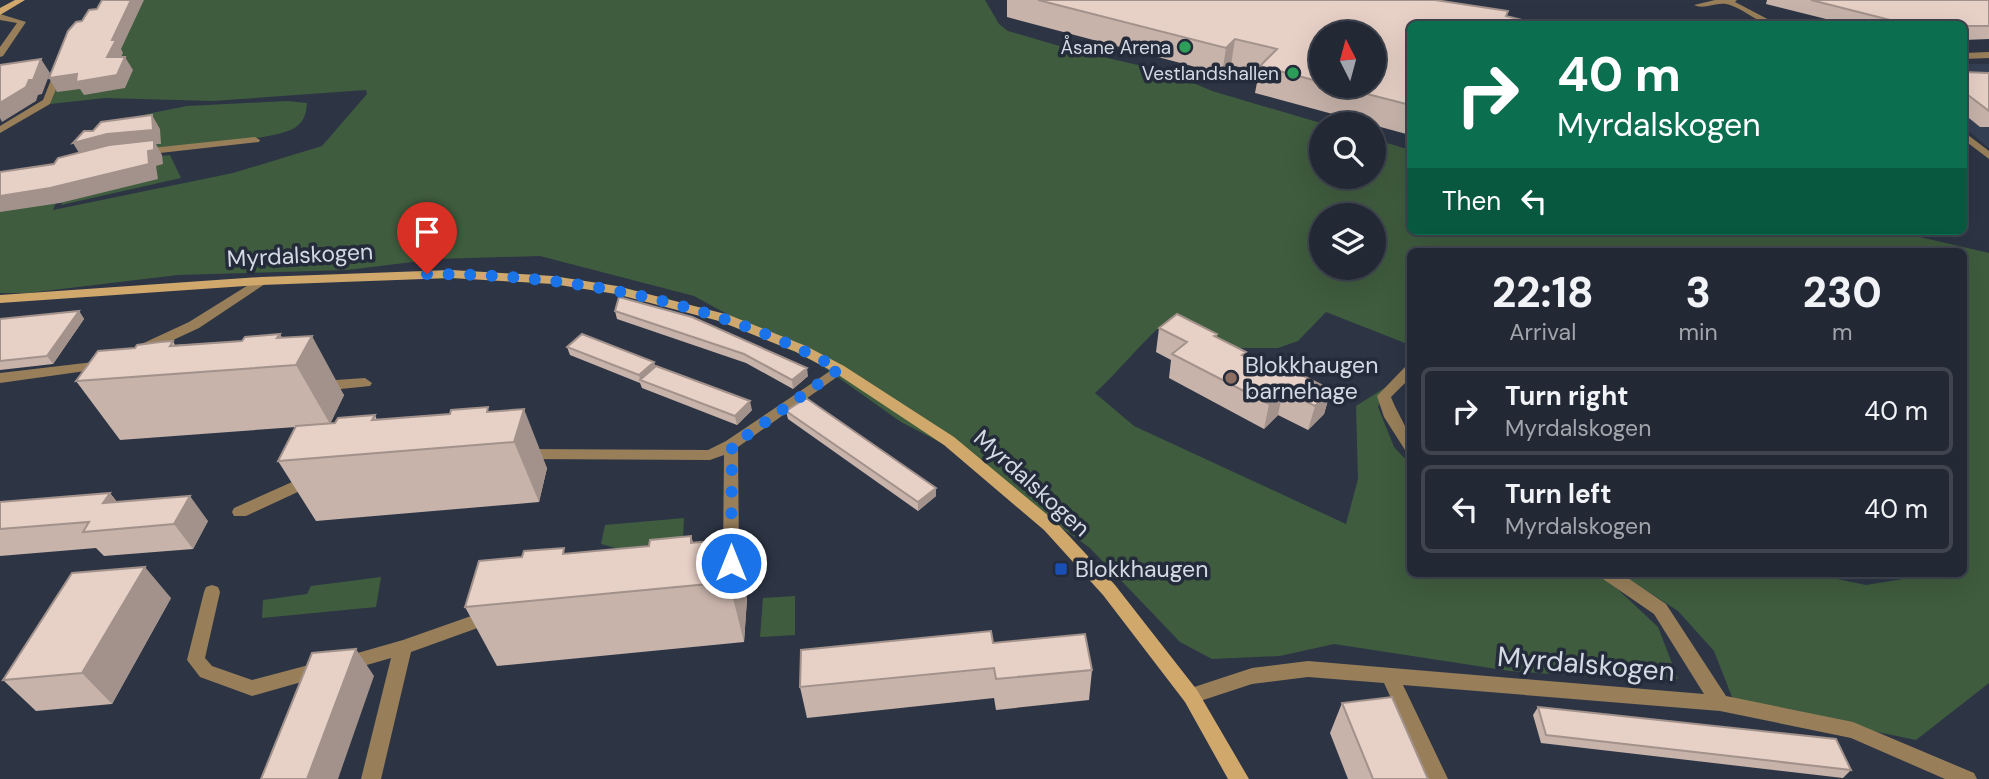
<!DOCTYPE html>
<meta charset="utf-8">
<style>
:root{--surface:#222834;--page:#2a303c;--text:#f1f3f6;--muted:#a2a6ac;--line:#3f444f}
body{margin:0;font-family:"DM Sans",sans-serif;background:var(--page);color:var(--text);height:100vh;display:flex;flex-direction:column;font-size:26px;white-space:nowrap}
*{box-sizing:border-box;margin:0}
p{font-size:23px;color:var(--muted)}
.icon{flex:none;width:38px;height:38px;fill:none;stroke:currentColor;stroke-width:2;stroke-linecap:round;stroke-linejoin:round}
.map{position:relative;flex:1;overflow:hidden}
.side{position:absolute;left:1407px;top:248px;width:560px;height:329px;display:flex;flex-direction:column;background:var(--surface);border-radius:10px;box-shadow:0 7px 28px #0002,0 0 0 2px var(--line)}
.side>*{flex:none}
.hud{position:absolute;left:1407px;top:21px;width:560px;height:214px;border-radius:10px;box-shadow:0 7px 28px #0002,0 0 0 2px var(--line);background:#0b6e4f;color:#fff;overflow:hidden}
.needle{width:46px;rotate:354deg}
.buttons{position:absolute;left:1309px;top:21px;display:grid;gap:14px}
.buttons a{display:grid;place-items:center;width:77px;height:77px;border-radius:50%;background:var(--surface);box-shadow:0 7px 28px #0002,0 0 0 2px var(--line);font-size:35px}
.pin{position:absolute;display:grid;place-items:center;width:60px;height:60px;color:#fff;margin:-72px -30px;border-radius:50% 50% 50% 0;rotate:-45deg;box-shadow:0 0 7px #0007}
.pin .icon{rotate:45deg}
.me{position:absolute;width:77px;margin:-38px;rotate:0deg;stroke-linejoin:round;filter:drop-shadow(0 0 5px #0008)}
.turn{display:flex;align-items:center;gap:24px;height:147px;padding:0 35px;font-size:32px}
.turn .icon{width:91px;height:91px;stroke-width:2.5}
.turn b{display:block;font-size:49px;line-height:60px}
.then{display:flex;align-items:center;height:66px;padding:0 35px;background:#0003;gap:14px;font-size:26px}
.eta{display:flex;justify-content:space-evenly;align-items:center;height:119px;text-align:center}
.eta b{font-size:42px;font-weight:800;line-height:49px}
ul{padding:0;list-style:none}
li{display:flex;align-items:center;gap:21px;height:88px;margin:0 14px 10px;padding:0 21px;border:4px solid var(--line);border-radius:10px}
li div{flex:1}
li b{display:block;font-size:26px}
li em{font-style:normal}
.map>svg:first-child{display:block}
.built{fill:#354055}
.green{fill:#3f5c3e;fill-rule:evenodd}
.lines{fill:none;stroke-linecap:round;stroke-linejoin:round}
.street{fill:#987f5a;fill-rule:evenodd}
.secondary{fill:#d0a86c;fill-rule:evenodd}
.wall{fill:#c7b3aa;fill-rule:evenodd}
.shaded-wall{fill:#a2928b}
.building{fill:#e7d0c6;stroke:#a2928b;stroke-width:2}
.route{stroke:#1a73e8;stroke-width:12;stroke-dasharray:0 21.6}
.leisure-dot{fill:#2e9e5b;stroke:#242b3a;stroke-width:2.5}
.education-dot{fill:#8d6e63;stroke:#242b3a;stroke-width:2.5}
.transit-dot{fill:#1a4fb4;stroke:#242b3a;stroke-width:2.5}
.labels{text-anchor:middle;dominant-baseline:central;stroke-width:7;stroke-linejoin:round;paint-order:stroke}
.far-poi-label{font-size:19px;fill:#d4dae4;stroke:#242b3a;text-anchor:end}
.street-label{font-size:23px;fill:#d4dae4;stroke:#242b3a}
.poi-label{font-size:23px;fill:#d4dae4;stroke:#242b3a;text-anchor:start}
.near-street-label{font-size:28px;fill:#d4dae4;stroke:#242b3a}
</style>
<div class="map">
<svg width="1989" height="779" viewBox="0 0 1989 779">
<rect width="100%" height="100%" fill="#2d3545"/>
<path class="built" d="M1964 64H1989V148L1964 127Z"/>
<path class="green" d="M106 0H985L999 24 1008 31 1073 50 1168 72 1212 91 1324 124H1321V177H1374V139L1410 150V231H1894L1989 253V683L1916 740 1734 702 1714 651 1678 611 1621 574H1814L1866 585 1909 578 1914 574H1964V252H1410V345L1326 312 1298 341 1278 348H1213L1163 324C1139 345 1119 371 1095 393L1134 426 1346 524 1358 479 1356 406 1386 387 1378 407 1394 447 1410 464V574H1596L1610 582 1658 627 1678 679 1596 677 1510 671 1334 644 1280 656 1212 659 1180 642 1090 548 949 447 901 422 822 366 694 296 540 256 437 259 347 270 178 275 28 293H0V186L56 203 53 210 233 173 322 146 367 94 366 90 213 101 105 98 50 104 67 54ZM1321 215H1374V268H1321Z
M287 101 307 103C306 113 305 120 296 127 275 144 119 149 82 152L111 126 147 114 187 106Z
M170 155 181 178 61 205 74 176 144 158Z
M684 518 683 540 619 549 601 544 605 525Z
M381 577 376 607 262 618 263 600 307 594 311 586Z
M795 596V635L760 637 763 598Z"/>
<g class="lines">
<path class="street" d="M1715 0H1737L1735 2 1777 24C1758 26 1745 8 1726 4 1715 2 1704 10 1694 5Z
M0 14 26 22 3 56 0 57V47L17 23 0 20Z
M1541 21H1558L1562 24H1537Z
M1989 52V58L1964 59V53Z
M56 67 64 69 50 104 0 133V126L43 100Z
M1964 132 1989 151V159L1964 140Z
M255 137 260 140 259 142 142 155 137 152 142 149Z
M261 277 265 278 267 281 265 284 199 328 145 353H135L133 350 135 347 189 322Z
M102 361 107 362 109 365 107 368 0 383V373Z
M839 365 846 369 844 372 738 447 739 557 737 562 731 563 725 562 723 557 724 455 710 460 524 459 519 458 517 454 519 450 524 449 708 450 726 441Z
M1410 366V378L1391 397C1398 416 1412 431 1410 451L1405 450 1384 417 1377 396 1405 367Z
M365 378 372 383 370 386 321 391 314 386 321 381Z
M310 474 315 476 318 480 315 484 246 516H234L232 512 234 508Z
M1601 574H1622L1666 604 1726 696 1853 722 1974 773 1977 779H1945L1851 738 1720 711 1403 685 1448 779H1428L1384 683 1308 677 1252 684 1191 704 1185 702 1182 696 1185 690 1252 668 1308 661 1704 694 1654 614 1603 579Z
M212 585 218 587 220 592 205 658 212 666 252 680 320 662 326 665 329 670 326 675 252 696 200 677 187 660 204 592 206 587Z
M491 609 497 611 500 616 497 621 411 652 381 779H361L391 658 346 671 340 668 337 663 340 658 403 640Z"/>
<path class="secondary" d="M15 0H25L0 15V8Z
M451 270 553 276 617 286 729 315 806 346 844 366 954 437 1056 522 1115 585 1197 690 1249 779H1228L1185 702 1103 595 1044 530 944 445 834 372 796 352 719 321 616 294 553 284 451 278 261 285 0 303V295L261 277Z"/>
</g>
<path class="wall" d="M1007 0H1435L1410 24V135L1255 93 1259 72 1231 65 1222 74 1007 17ZM1321 33 1374 86H1321Z
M1767 0H1989V39L1964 40V24H1846L1766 4Z
M1964 72 1989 73V127H1980L1964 114Z
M79 311 84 319 53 364 0 370V319Z
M615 311 808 376 793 389 746 363 617 319Z
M1159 328 1217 334V337L1245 356 1277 373 1331 390 1324 414 1308 430 1278 415 1264 429 1169 378 1171 360 1156 352Z
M280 334 282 338 344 395 330 424 375 415 377 420 490 411 547 468 539 502 316 521 278 461 296 427 120 440 76 381 135 348 173 341 175 345 242 341Z
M567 347 654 362 655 366 752 410 737 425 642 388 640 383 570 355Z
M786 411 936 488V496L918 511 788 419Z
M110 493 117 502 208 521 193 549 104 556 96 548 0 556V502Z
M691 536 693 542 732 539 747 599 744 642 497 666 465 607 649 546Z
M171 598 112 704 36 711 3 680Z
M993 643 1092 670 1089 700 996 710 994 698 807 718 800 687Z
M1342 703 1428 779H1348L1330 733Z
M1538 707 1851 770 1843 778 1541 743 1533 715Z"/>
<path class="shaded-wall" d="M131 0H144L121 49 123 53 115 70 107 57 112 40Z
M1235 39 1231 65 1222 74 1226 48Z
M125 57 133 70 125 88 84 95 80 89 57 92 49 78Z
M41 59 50 73 42 94 38 95 36 101 2 122 0 118V103Z
M152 115 160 129 161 144H156L162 155 163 164 156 166 158 179 60 203 0 212V196L82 158 73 143Z
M79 311 84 319 53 364 47 356Z
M280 334 297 364 312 336 344 395 330 424 296 365 277 338Z
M654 362 656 370 640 380 639 375Z
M807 368 808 376 793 389 792 380Z
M1283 390 1278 415 1264 429 1269 404Z
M1331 390 1324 414 1308 430 1315 406Z
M750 401 752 410 737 425 735 416Z
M524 409 547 468 539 502 514 442Z
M936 488V496L918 511V502Z
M110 493 129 518 103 503Z
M190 496 208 521 193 549 174 524Z
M732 539 747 599 744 642 729 582Z
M145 567 171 598 112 704 82 673Z
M356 649 374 676 338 779H307Z"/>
<path class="building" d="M102 0H131L112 40H116L107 57H125L117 75 76 82 77 74 49 78 68 31 76 22 82 21 89 10 97 9Z
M1038 0H1435L1508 11 1506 16 1538 24H1410V105L1336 86H1374V33H1321V82L1260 66 1277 49 1235 39 1226 48Z
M1811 0H1989V26H1964V24H1906Z
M41 59 33 80H29L26 87 0 103V65Z
M1964 72 1989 73V111L1964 92Z
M152 115 153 130 107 134 73 143 84 131H93L101 122Z
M154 140V150L148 151 149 164 50 188 0 196V172L54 164 58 158 109 145Z
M619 297 692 317 807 368 792 380 744 354 615 311Z
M79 311 47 356 0 361V319Z
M1177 314 1217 334 1214 336 1246 352 1242 355 1277 373 1284 366 1331 390 1315 406 1283 390 1269 404 1172 354 1187 342 1159 328Z
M280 334 277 338 312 336 296 365 76 381 98 351 135 348 137 345 160 342 173 341 170 346 242 341 245 337Z
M582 334 654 362 639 375 567 347Z
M656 366 750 401 735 416 640 380Z
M806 398 936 488 918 502 786 411Z
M488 407 487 412 524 409 514 442 278 461 296 426 335 423 338 418 375 415 372 420 450 414 451 410Z
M110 493 103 503 190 496 174 524 83 532 89 522 0 529V502Z
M691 536V543L732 539 729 582 465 607 479 561 522 557 524 551 564 548 563 554 649 546 650 540Z
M145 567 82 673 3 680 72 573Z
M991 631 993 643 1085 634 1092 670 996 679 994 668 800 687 801 650Z
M356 649 307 779H261L312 653Z
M1392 697 1428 779H1373L1342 703Z
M1538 707 1836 739 1851 770 1546 735Z"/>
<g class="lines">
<path class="route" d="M427 274C570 274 713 300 839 369L732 446 731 563"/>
</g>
<g class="leisure-dot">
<circle cx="1185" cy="47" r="7"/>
<circle cx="1293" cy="73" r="7"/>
</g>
<circle class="education-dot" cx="1231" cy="378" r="7"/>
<rect class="transit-dot" x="1054" y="562" width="14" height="14" rx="3.5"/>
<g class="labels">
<g class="far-poi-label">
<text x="1171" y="47">Åsane Arena</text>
<text x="1279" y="73">Vestlandshallen</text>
</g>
<g class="street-label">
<text transform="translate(300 255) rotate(-3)">Myrdalskogen</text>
<text transform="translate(1032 483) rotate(42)">Myrdalskogen</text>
</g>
<g class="poi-label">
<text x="1245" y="365">Blokkhaugen<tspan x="1245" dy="26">barnehage</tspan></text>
<text x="1075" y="569">Blokkhaugen</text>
</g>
<g class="near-street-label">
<text transform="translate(1586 664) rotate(5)">Myrdalskogen</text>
</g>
</g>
</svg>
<div class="buttons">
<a><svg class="needle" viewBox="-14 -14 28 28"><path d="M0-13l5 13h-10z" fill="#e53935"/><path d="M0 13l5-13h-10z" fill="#a2a6ac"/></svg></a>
<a><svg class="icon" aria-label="search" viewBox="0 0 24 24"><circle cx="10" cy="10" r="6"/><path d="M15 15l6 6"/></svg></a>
<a><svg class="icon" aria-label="layers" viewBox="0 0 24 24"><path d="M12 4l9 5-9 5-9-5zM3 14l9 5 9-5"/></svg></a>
</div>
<div class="pin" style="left:427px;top:274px;background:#d93025"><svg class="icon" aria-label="arrive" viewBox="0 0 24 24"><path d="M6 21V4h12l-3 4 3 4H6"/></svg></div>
<svg class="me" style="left:731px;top:563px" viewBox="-20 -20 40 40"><circle r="17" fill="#1a73e8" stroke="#fff" stroke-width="3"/><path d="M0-11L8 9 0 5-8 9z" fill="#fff"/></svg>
<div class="hud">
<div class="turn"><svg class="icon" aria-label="right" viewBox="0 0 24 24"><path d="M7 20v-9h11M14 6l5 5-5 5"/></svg><div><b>40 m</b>Myrdalskogen</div></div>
<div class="then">Then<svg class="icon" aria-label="left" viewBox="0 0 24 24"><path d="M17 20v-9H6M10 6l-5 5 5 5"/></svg></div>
</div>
<section class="side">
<div class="eta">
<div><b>22:18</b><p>Arrival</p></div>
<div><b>3</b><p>min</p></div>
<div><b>230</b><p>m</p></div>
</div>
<ul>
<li><svg class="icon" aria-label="right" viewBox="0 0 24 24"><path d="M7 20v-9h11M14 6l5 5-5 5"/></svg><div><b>Turn right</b><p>Myrdalskogen</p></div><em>40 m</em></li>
<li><svg class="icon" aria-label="left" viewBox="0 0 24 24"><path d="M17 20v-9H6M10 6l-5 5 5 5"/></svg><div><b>Turn left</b><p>Myrdalskogen</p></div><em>40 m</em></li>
</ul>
</section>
</div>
